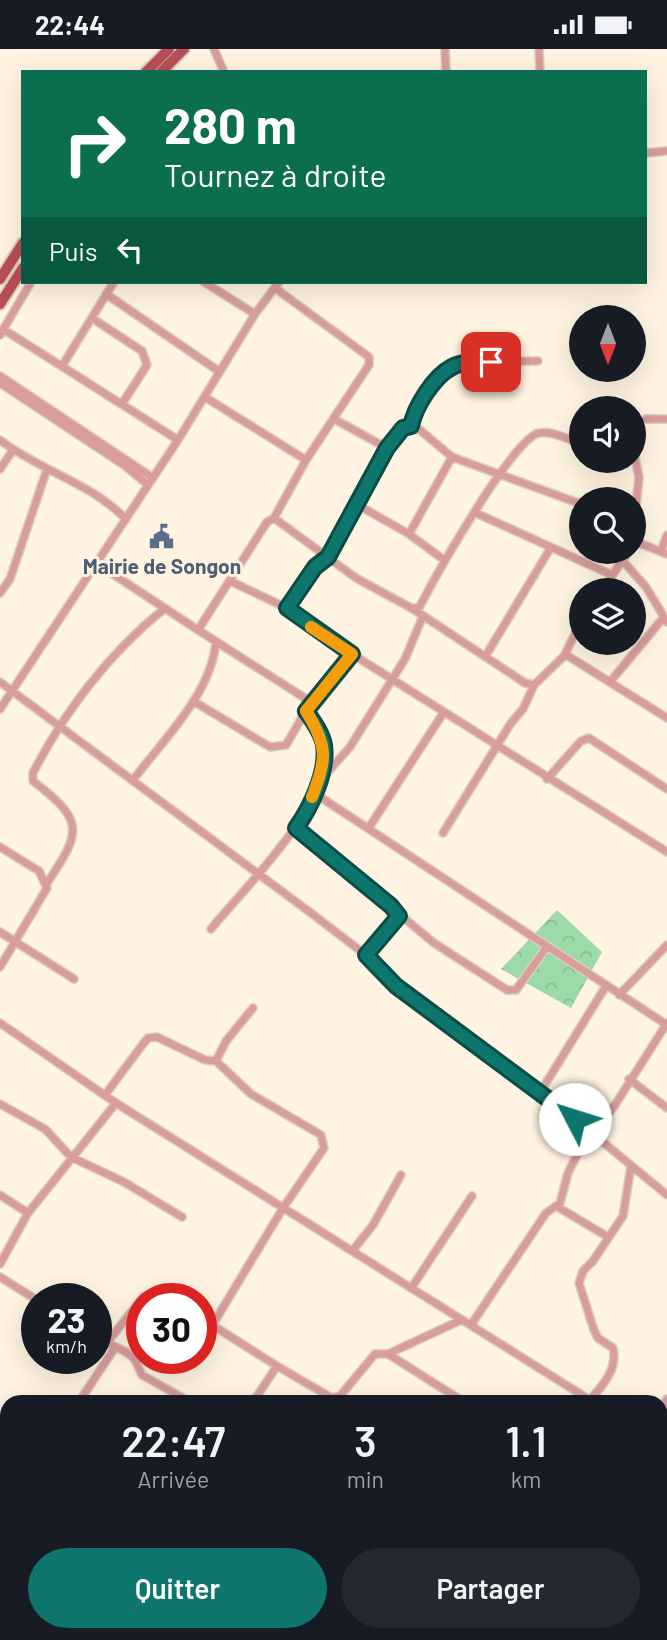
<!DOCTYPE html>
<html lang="fr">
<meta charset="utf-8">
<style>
:root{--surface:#171b24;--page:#242831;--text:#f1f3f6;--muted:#9ea1a6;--accent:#0f766e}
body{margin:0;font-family:Barlow,sans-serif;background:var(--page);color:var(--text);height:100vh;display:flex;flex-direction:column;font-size:26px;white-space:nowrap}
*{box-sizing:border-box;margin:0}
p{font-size:23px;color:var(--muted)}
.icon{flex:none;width:38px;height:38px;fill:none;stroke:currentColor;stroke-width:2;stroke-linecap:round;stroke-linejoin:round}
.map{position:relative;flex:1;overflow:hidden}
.panel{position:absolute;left:0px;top:1346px;width:668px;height:247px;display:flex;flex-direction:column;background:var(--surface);border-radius:21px 21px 0 0;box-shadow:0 7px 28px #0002}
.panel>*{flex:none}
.top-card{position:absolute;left:21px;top:21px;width:626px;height:214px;border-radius:0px;box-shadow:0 7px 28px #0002;background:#0b6e4f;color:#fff;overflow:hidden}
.needle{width:46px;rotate:180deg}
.controls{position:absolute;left:569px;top:256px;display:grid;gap:14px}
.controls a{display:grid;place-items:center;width:77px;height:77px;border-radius:50%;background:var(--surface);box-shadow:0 7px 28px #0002;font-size:35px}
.speed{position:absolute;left:21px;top:1234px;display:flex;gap:14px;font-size:35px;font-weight:700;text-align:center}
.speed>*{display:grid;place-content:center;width:91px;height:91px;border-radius:50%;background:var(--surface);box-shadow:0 7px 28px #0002;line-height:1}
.speed small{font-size:18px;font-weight:400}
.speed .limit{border:10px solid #d22;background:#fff;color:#111}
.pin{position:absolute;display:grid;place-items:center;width:60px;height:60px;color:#fff;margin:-30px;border-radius:14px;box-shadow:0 4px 10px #0006}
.me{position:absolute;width:77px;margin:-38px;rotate:310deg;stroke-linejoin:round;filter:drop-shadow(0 0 5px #0008)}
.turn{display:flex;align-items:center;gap:24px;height:147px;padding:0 28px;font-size:32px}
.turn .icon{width:91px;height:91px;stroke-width:2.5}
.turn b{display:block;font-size:49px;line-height:60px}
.then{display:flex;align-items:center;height:66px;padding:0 28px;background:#0003;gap:14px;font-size:26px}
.eta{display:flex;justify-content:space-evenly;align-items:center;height:119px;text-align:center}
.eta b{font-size:42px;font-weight:600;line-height:49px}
.primary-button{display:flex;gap:14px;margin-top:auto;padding:14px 28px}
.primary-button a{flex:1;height:80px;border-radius:42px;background:var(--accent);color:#fff;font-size:28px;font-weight:600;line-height:80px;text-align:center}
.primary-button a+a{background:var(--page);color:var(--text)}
.status{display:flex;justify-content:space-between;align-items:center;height:49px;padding:0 35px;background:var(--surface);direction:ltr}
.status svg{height:19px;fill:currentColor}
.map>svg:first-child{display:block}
.forest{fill:url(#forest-crowns)}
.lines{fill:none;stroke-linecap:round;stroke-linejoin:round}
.street-casing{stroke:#dbd0bf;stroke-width:10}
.primary-casing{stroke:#dbd0bf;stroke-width:14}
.street{stroke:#da9d9e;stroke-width:7}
.primary{stroke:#b94e57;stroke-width:10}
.route-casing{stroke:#0a4d48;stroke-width:18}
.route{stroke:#0f766e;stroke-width:12}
.slow{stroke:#f59e0b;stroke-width:12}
.labels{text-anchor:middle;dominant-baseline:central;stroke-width:6;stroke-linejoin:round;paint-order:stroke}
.service-label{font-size:21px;font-weight:bold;fill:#4e5e75;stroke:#fff3e1}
</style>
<div class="status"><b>22:44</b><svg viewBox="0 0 49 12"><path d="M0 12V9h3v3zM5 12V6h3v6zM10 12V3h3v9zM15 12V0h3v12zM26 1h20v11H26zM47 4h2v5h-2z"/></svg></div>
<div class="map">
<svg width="667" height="1591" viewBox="0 0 667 1591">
<defs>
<pattern id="forest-crowns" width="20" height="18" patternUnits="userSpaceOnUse" patternTransform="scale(1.75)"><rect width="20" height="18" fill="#9ddaa9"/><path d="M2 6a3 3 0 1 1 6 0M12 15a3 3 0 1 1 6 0" fill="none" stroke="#88bb91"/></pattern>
</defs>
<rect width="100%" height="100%" fill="#fff3e1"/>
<path class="forest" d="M557 861 602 903 571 959 501 920Z"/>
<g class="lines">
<defs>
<path id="street" d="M214 0 224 23
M445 0 446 23
M539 0 540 23
M646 104 667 102
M204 233 255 265
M275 239 369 308V316L306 411
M106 245 220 323
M92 269 142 302 147 316 122 355
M3 280 178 391
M0 286 31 233
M62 317 114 233
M0 327 153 429
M0 334 124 416 148 436
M205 348 306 411 274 469
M334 370 387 399
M646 370H667
M411 378 414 362 451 318 467 313 538 312
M0 391C42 423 87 432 125 469
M634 404 639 428 634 477
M0 420 13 401
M356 455 409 485 444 511
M476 464 612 526
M409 485 452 408
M634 492 667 505
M661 502 667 486
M622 511 646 538 667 573
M96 514 198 581 267 473 274 469 356 529 413 560 420 557C435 528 513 389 539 384 551 381 569 391 581 394
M230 532 287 559 352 605
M602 541 629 502
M0 544 10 530 47 420
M287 559 315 518 328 508 387 399 403 379 420 381 452 408 581 455
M413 560 525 634 534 636 564 607H568L667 669
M198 581 311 653 352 605 667 803
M564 607 581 573
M485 608 550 500
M0 633 311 864 366 906 396 937 518 1029 541 1042 667 1146
M610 633 664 568
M193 652 270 698 286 696 308 658
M0 660 178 391 255 265 279 233
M547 730 581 692 589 689 667 740
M133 731C164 690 211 645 216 593
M318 734 350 698 405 610 423 567
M314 744 667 976
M370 777 444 663
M296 779 434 894 507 941H516L546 899
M443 784 511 674 523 660 534 636
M0 798 39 822 47 839 0 918
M47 834C82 782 85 772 33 732V724C64 663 110 603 164 560
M211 880C245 838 335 752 324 695 321 683 313 672 306 662
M0 883 74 930
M366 906 399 867
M619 946 667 896
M0 974 116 1054 593 1353
M216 1012 226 992 253 959
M629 1030 667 1059
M541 1042 606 937
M105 1046 143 995 148 989 157 988 205 1011 216 1012 251 1045 321 1086 324 1099 283 1159 213 1275
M0 1055 45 1080 71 1108 124 1133 182 1168
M0 1146 28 1164 116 1054
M556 1157 608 1188
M353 1201 373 1176 401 1126
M0 1215 28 1164
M0 1228 37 1251
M412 1238 472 1147
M201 1269 277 1317
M471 1276 546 1164 560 1154 568 1124 581 1098 615 1056 667 974
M96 1289C107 1295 130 1302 135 1311 138 1316 139 1321 142 1326L190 1353
M106 1295 143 1248 150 1245 164 1250
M388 1305 461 1271
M590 1351C603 1336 618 1320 613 1299L598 1289 594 1281 579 1234 583 1222 593 1212 623 1167 631 1117
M79 1353 114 1300
M253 1353 277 1317 332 1349 340 1347 375 1305H388L464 1353
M662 1358 667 1350
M662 1371 667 1369
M662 1432 667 1449
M0 1469 7 1459
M0 1574H7
M164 1586 175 1591
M257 1586 263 1591
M555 1586 560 1591
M444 1591 448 1586"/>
<path id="primary" d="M146 23 169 0
M161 23 184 0
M0 230 23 194
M0 255 23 219"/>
</defs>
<use href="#street" class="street-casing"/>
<use href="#primary" class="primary-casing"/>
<use href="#street" class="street"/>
<use href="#primary" class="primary"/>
</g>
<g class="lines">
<defs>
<path id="route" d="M491 313C478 313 463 312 452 318 433 328 415 358 411 377L403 379 387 399 328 508 315 518 287 559 352 605 306 662C313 672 322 684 324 696 328 722 311 758 296 779L391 857 399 867 366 906 396 937 575 1070"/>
</defs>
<use href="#route" class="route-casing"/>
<use href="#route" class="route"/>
<path class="slow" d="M311 578 352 605 306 662C328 697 327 710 312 748"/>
</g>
<defs>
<symbol id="civic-bare" viewBox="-9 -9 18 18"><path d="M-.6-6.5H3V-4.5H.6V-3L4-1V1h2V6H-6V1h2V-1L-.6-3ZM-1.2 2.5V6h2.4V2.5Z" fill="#5c6f8a" stroke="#fff3e1" stroke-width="2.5" paint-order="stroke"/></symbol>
</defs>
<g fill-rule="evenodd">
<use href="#civic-bare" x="144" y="470" width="35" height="35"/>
</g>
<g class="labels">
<g class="service-label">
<text x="162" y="516">Mairie de Songon</text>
</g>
</g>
</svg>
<div class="controls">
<a><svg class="needle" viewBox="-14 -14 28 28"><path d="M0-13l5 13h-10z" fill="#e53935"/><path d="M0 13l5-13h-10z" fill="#9ea1a6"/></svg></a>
<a><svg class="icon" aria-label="sound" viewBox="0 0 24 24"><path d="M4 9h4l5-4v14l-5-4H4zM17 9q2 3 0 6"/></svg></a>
<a><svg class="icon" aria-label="search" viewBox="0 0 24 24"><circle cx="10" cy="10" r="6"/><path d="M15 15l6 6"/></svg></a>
<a><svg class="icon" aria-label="layers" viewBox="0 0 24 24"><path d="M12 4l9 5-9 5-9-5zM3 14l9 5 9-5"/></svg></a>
</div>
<div class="speed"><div>23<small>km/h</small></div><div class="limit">30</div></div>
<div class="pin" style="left:491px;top:313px;background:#d93025"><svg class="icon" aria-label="arrive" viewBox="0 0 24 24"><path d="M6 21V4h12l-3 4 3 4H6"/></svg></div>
<svg class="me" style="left:575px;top:1070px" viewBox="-20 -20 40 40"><circle r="19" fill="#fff"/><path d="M0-13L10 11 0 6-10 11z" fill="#0f766e"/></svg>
<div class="top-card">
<div class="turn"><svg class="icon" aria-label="right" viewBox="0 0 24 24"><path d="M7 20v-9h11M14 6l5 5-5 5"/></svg><div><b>280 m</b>Tournez à droite</div></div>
<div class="then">Puis<svg class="icon" aria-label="left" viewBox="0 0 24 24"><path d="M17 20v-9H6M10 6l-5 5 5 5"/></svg></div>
</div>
<section class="panel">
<div class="eta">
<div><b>22:47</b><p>Arrivée</p></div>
<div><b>3</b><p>min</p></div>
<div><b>1.1</b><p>km</p></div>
</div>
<div class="primary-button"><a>Quitter</a><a>Partager</a></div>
</section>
</div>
